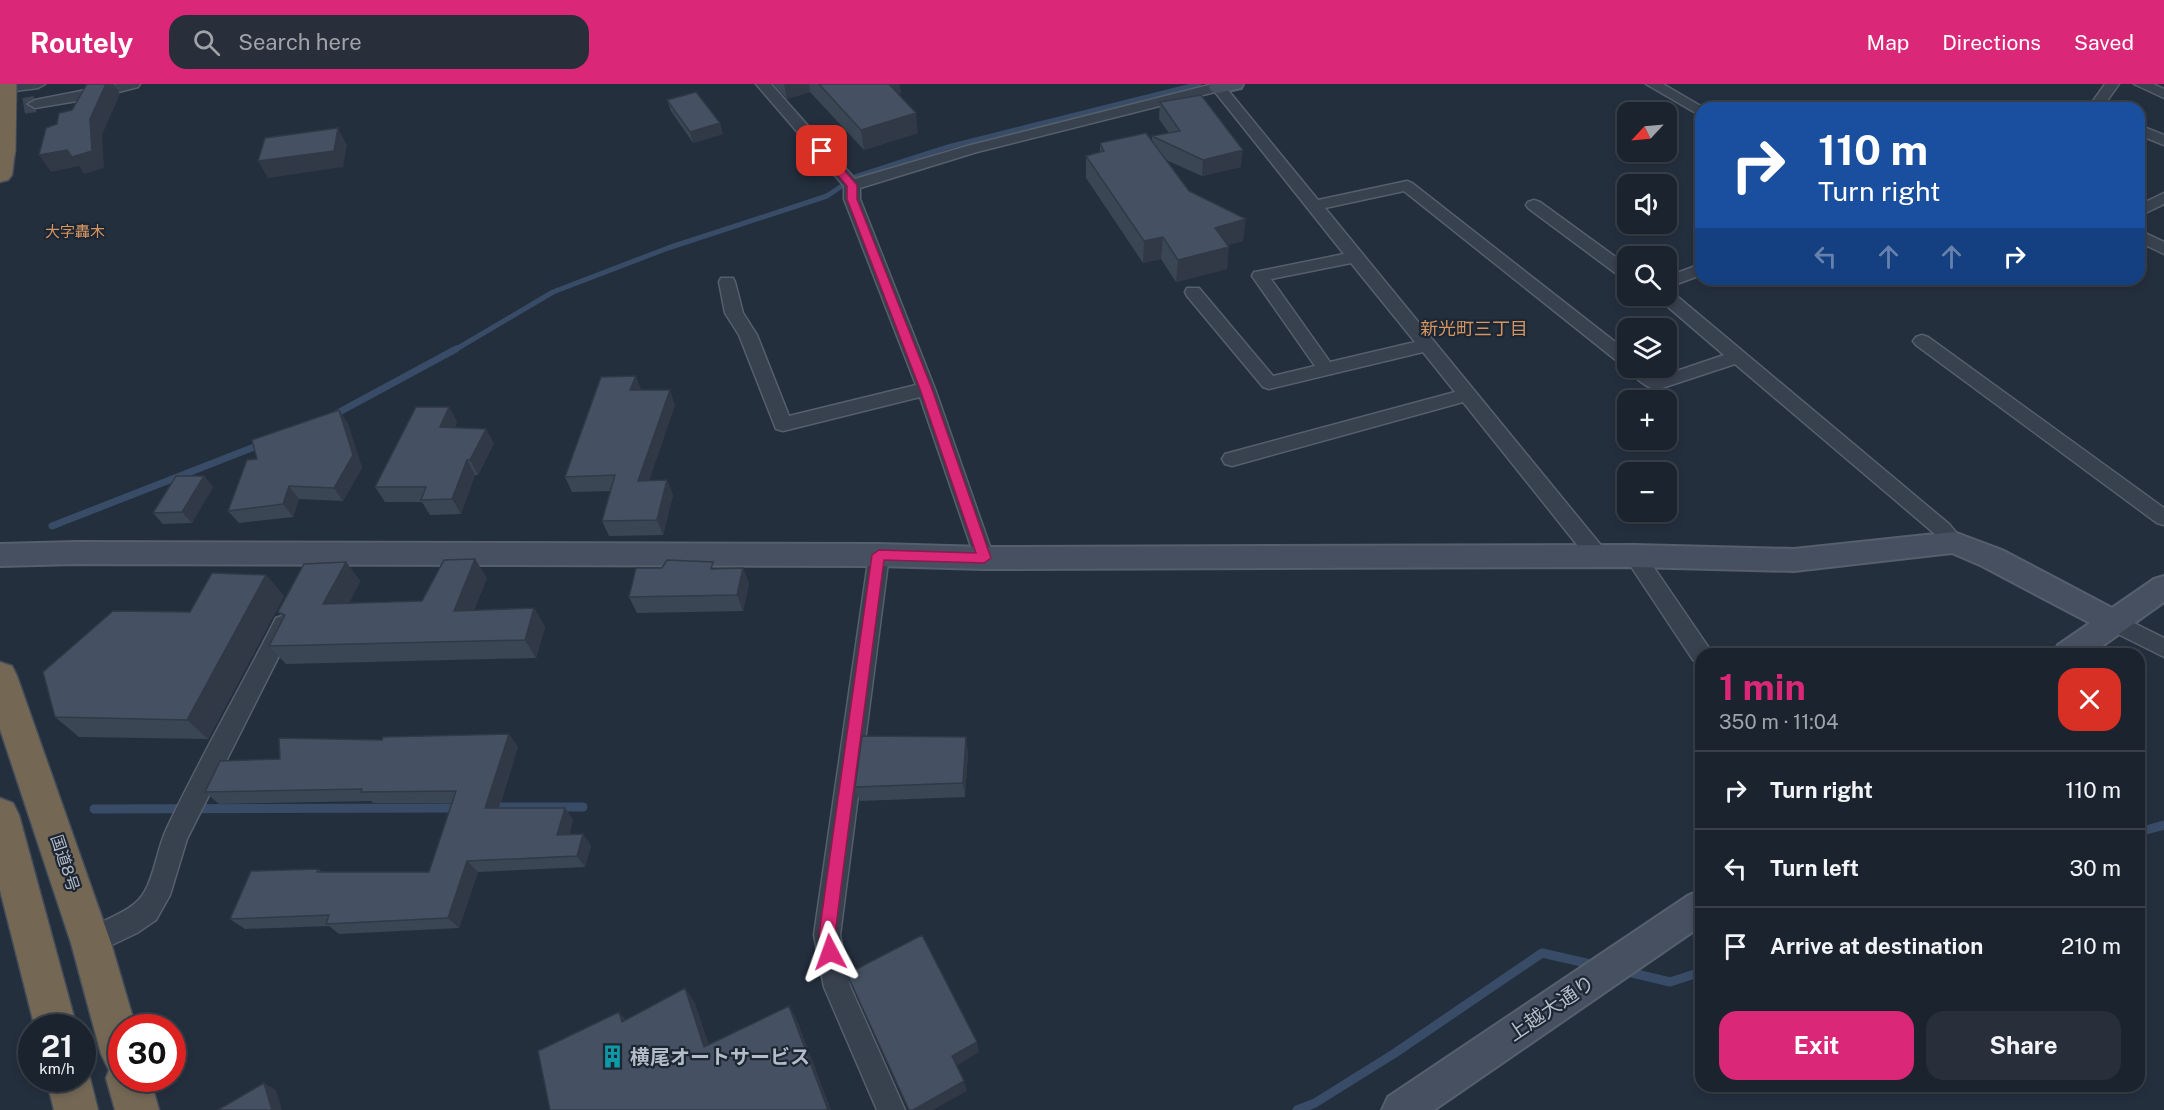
<!DOCTYPE html>
<meta charset="utf-8">
<style>
:root{--surface:#1b232e;--page:#282f3a;--text:#f1f3f6;--muted:#a0a4aa;--line:#39404a;--accent:#db2777}
body{margin:0;font-family:"Public Sans","Noto Sans JP",sans-serif;background:var(--page);color:var(--text);height:100vh;display:flex;flex-direction:column;font-size:22px;white-space:nowrap}
*{box-sizing:border-box;margin:0}
p{font-size:20px;color:var(--muted)}
.icon{flex:none;width:33px;height:33px;fill:none;stroke:currentColor;stroke-width:2;stroke-linecap:round;stroke-linejoin:round}
.map{position:relative;flex:1;overflow:hidden}
.details{position:absolute;left:1695px;top:564px;width:450px;height:444px;display:flex;flex-direction:column;background:var(--surface);border-radius:18px;box-shadow:0 3px 9px #0003,0 0 0 2px var(--line)}
.details>*{flex:none}
.banner{position:absolute;left:1695px;top:18px;width:450px;height:183px;border-radius:18px;box-shadow:0 3px 9px #0003,0 0 0 2px var(--line);background:#1a4fa0;color:#fff;overflow:hidden}
.needle{width:39px;rotate:244deg}
.fabs{position:absolute;left:1617px;top:18px;display:grid;gap:12px}
.fabs a{display:grid;place-items:center;width:60px;height:60px;border-radius:12px;background:var(--surface);box-shadow:0 3px 9px #0003,0 0 0 2px var(--line);font-size:30px}
.speed{position:absolute;left:18px;top:930px;display:flex;gap:12px;font-size:30px;font-weight:700;text-align:center}
.speed>*{display:grid;place-content:center;width:78px;height:78px;border-radius:50%;background:var(--surface);box-shadow:0 3px 9px #0003,0 0 0 2px var(--line);line-height:1}
.speed small{font-size:15px;font-weight:400}
.speed .limit{border:9px solid #d22;background:#fff;color:#111}
.pin{position:absolute;display:grid;place-items:center;width:51px;height:51px;color:#fff;margin:-26px;border-radius:12px;box-shadow:0 3px 9px #0006}
.me{position:absolute;width:66px;margin:-33px;rotate:356deg;stroke-linejoin:round;filter:drop-shadow(0 0 4px #0008)}
.turn{display:flex;align-items:center;gap:21px;height:126px;padding:0 24px;font-size:27px}
.turn .icon{width:78px;height:78px;stroke-width:2.5}
.turn b{display:block;font-size:42px;line-height:51px}
.lanes{display:flex;align-items:center;height:57px;padding:0 24px;background:#0003;justify-content:center;gap:30px;direction:ltr}
.lanes .off{opacity:.35}
.round{display:grid;place-items:center;flex:none;width:63px;height:63px;border-radius:18px;background:var(--page)}
.headline{display:flex;align-items:center;justify-content:space-between;height:102px;padding:0 24px}
h1{font-size:36px;font-weight:700;line-height:45px;color:var(--accent)}
.button{display:flex;gap:12px;margin-top:auto;padding:12px 24px}
.button a{flex:1;height:69px;border-radius:18px;background:var(--accent);color:#fff;font-size:24px;font-weight:700;line-height:69px;text-align:center}
.button a+a{background:var(--page);color:var(--text)}
ul{padding:0;list-style:none}
li{display:flex;align-items:center;gap:18px;height:78px;padding:0 24px;border-top:2px solid var(--line)}
li div{flex:1}
li b{display:block;font-size:22px}
li em{font-style:normal}
header{display:flex;align-items:center;gap:36px;box-sizing:border-box;height:84px;padding:0 30px;background:var(--accent);color:#fff}
header strong{font-size:28px}
nav{display:flex;gap:33px;margin-inline-start:auto;font-size:21px}
.search{width:420px;height:54px;background:var(--page);display:flex;align-items:center;gap:15px;box-sizing:border-box;padding:0 21px;border-radius:18px;color:var(--muted);font-size:22px}
.map>svg:first-child{display:block}
.lines{fill:none;stroke-linecap:round;stroke-linejoin:round}
.stream-far2{stroke:#394c67;stroke-width:5}
.stream-far1{stroke:#394c67;stroke-width:7}
.stream{stroke:#394c67;stroke-width:9}
.street-tunnel{stroke:#3a4453;stroke-width:16;stroke-dasharray:16 8;stroke-linecap:butt}
.street-casing{stroke:#565f6c;stroke-width:3}
.secondary-casing{stroke:#565f6c;stroke-width:4}
.highway-casing{stroke:#434c59;stroke-width:3}
.street{fill:#38414e;fill-rule:evenodd}
.secondary{fill:#465061;fill-rule:evenodd}
.highway{fill:#746855;fill-rule:evenodd}
.highway-bridge-casing{stroke:#434c59;stroke-width:27;stroke-linecap:butt}
.highway-bridge{stroke:#746855;stroke-width:25}
.wall{fill:#3b4654}
.shaded-wall{fill:#303945}
.building{fill:#455162;stroke:#303945;stroke-width:1.5}
.route{fill:#db2777;stroke:#8e194d;stroke-width:1.5}
.labels{text-anchor:middle;dominant-baseline:central;stroke-width:4.5;stroke-linejoin:round;paint-order:stroke}
.far-neighbourhood-label{font-size:15px;fill:#d59563;stroke:#1d2633}
.street-label{font-size:16px;fill:#b4bcc9;stroke:#1d2633}
.neighbourhood-label{font-size:18px;fill:#d59563;stroke:#1d2633}
.near-street-label{font-size:20px;fill:#b4bcc9;stroke:#1d2633}
.near-poi-label{font-size:20px;font-weight:bold;fill:#b4bcc9;stroke:#1d2633;text-anchor:start}
</style>
<header>
<strong>Routely</strong>
<div class="search"><svg class="icon" aria-label="search" viewBox="0 0 24 24"><circle cx="10" cy="10" r="6"/><path d="M15 15l6 6"/></svg>Search here</div>
<nav><a>Map</a><a>Directions</a><a>Saved</a></nav>
</header>
<div class="map">
<svg width="2164" height="1026" viewBox="0 0 2164 1026">
<rect width="100%" height="100%" fill="#242f3e"/>
<g class="lines">
<path class="stream-far2" d="M453 267 553 208 668 164 827 112 855 93 948 63 1199 0"/>
<path class="stream-far1" d="M332 332 456 265
M52 442 262 360"/>
<path class="stream" d="M488 723H583
M94 725 458 724
M2139 748 2164 741
M1624 887 1670 898 1701 888
M1297 1026 1315 1019 1395 969 1542 869 1595 881"/>
<path class="street-tunnel" d="M0 26 35 20"/>
<defs>
<path id="street" d="M14 0H45L38 4 0 9V3Z
M117 0H140L138 3 95 14 35 24 28 20 35 16Z
M756 0H771L855 95 967 62 1213 0H1223L1318 116 1407 97 1412 99 1628 268V283L1622 281 1404 107 1325 124 1604 465 1607 471 1604 477 1597 479 1590 477 1463 318 1232 382 1225 380 1222 375 1225 370 1455 308 1423 268 1269 305 1263 303 1187 212 1185 208 1187 204H1199L1273 292 1315 282 1252 192 1254 188 1260 187 1344 170 1215 8 977 68 860 104V115L935 305 994 474 991 480 984 482 977 480 920 313 783 347 776 345 774 340 739 251 725 229 719 198 721 194H733L735 198 743 229 757 251 789 332 916 301 844 115V102ZM1351 179 1415 258 1330 278 1271 195Z
M1646 0H1663L1704 24H1701V32Z
M2105 0H2119L2102 24H2088Z
M2134 0H2153L2164 5V14Z
M2139 41 2164 51V61L2139 51Z
M2164 109V120L2139 132V121Z
M1534 116 1540 118 1628 182V195L1622 194 1528 124 1526 121 1528 118Z
M2139 146 2164 158V170L2139 158Z
M1701 180V191L1666 204V193Z
M1666 207 1672 208 1949 440 1964 458 1961 463C1948 468 1943 459 1935 450L1735 280 1656 306C1646 303 1633 293 1627 284L1628 283 1647 284 1659 293 1724 271 1660 216 1658 212H1666Z
M1922 251 1928 253 2164 424V441L2157 439 1916 261 1913 257 1916 253Z
M879 463 886 465 889 471 840 851 850 902 905 1026H877L824 903 814 851 869 471 872 465Z
M1635 464 1642 466 1709 564 1712 570H1701V579L1693 576 1628 478 1625 472 1628 466Z
M2114 529 2164 554V573L2106 544 2103 538 2106 532Z
M284 531 292 534 295 540 187 755 170 811 156 836 137 849 91 871 82 868 78 859C88 835 131 834 145 807 155 789 157 766 166 746 200 674 240 605 276 534Z"/>
<path id="secondary" d="M1211 0H1243L1241 4 1218 9 1211 7 1209 3Z
M1954 448 2002 466 2112 524 2154 495 2164 492V518L2091 570H2053L2058 561 2090 539 1982 482 1952 469 1794 487 1635 483 984 485 879 482 76 480 0 482V460L76 458 879 460 984 463 1635 461 1794 465Z
M1701 806V842L1434 1026H1382L1388 1013 1689 811Z"/>
<path id="highway" d="M3 59 11 61 15 66 12 91 8 96 0 98V60Z
M0 578 12 582 17 592 111 859 136 944H122V994H150L159 1026H115L106 994 109 986 101 970 71 859 0 645Z
M0 714 13 719 19 731 77 944H35L0 806Z
M82 978 90 994 98 1026H54L46 994H82Z"/>
</defs>
<use href="#street" class="street-casing"/>
<use href="#secondary" class="secondary-casing"/>
<use href="#highway" class="highway-casing"/>
<use href="#street" class="street"/>
<use href="#secondary" class="secondary"/>
<use href="#highway" class="highway"/>
<defs>
<path id="highway-bridge" d="M3 66 4 0"/>
</defs>
<use href="#highway-bridge" class="highway-bridge-casing"/>
<use href="#highway-bridge" class="highway-bridge"/>
</g>
<path class="wall" d="M773 0H899L901 9 898 10 918 49 864 66 810 8 787 15Z
M667 16 720 39 723 50 693 59 671 27Z
M1160 18 1241 83 1202 92 1166 76 1189 107 1243 157 1228 161 1227 185 1176 198 1161 175 1143 179 1086 94V72L1100 69V59L1152 57V52L1169 49 1159 35Z
M641 306 675 321 649 396H667L673 411 663 451 609 452 602 437 610 407 572 408 565 393Z
M339 326 348 340 362 384 343 417 299 415 293 433 239 439 228 427 257 375Z
M457 337 455 343 494 359 478 391H475L461 430 430 431 422 418H385L375 403Z
M204 392 213 403 192 439 163 440 153 429Z
M346 478 360 497 349 519 422 517 487 494 474 526 534 524 545 543 536 574 286 580 269 562 283 534 278 528Z
M743 484 749 500 743 527 637 529 629 513 716 485Z
M266 491 284 512 208 655 79 653 55 633Z
M518 663 499 724 573 735 569 751 583 750 591 762 585 783 478 788 459 844 339 850 329 842 245 845 230 835 318 785 322 788H429L452 719H373L371 717 219 720 205 708 280 675Z
M968 668 965 713 860 717 855 703Z"/>
<path class="shaded-wall" d="M106 0H113L120 10 102 51 104 84 84 90 79 82 51 88 39 71 90 35Z
M784 0H809L810 8 787 15Z
M884 0H899L901 9 886 15Z
M916 29 918 49 864 66 861 46Z
M720 39 723 50 693 59 690 48Z
M338 44 347 61 343 83 268 94 258 77Z
M1243 66 1241 83 1202 92 1203 76Z
M1246 135 1243 157 1212 166 1215 144Z
M1163 153 1161 175 1143 179 1144 157Z
M1229 163 1227 185 1176 198 1178 176Z
M636 292 642 308 630 306Z
M670 306 675 321 644 412 638 397Z
M449 323 457 337 448 357 440 343Z
M339 326 348 340 362 384 343 417 334 404Z
M486 345 494 359 478 391 470 376Z
M467 376 475 391 461 430 452 415Z
M204 392 213 403 192 439 182 428Z
M667 396 673 411 663 451 657 436Z
M289 402 299 415 293 433 283 420Z
M475 475 487 494 467 545 454 527Z
M346 478 360 497 339 538 323 520Z
M743 484 749 500 743 527 737 511Z
M266 491 284 512 208 655 187 636Z
M534 524 545 543 536 574 525 556Z
M509 650 518 663 495 735 485 724Z
M966 653 968 668 965 713 963 699Z
M565 724 573 735 566 762 557 751Z
M583 750 591 762 585 783 577 772Z
M467 777 478 788 459 844 448 834Z
M685 904 695 919 714 976 704 963Z
M789 922 797 936 831 1026H828Z
M619 928 631 942 622 938Z
M977 958 979 968 955 983 952 972Z
M964 997 967 1007 933 1026H913Z
M264 999 276 1006 282 1026H272Z"/>
<path class="building" d="M87 0H106L90 35 92 67 72 73 67 66 39 71 46 44 57 40 59 29 72 26Z
M819 0H889L916 29 861 46Z
M696 8 720 39 690 48 667 16Z
M1201 11 1243 66 1203 76 1152 52 1180 47 1160 18Z
M338 44 334 67 258 77 265 54Z
M1146 49 1189 107 1246 135 1215 144 1229 163 1178 176 1163 153 1144 157 1086 72 1104 67 1100 59Z
M636 292 630 306H670L638 397 667 396 657 436 602 437 615 391 565 393 601 293Z
M416 323H449L440 343 486 345 470 376H467L452 415 421 416 426 403H375Z
M339 326 353 371 334 404 289 402 283 420 228 427 247 376 257 375 252 356Z
M176 392H204L182 428 153 429Z
M475 475 454 527 534 524 525 556 269 562 285 531 278 528 304 480 346 478 323 520 422 517 444 476Z
M667 476 713 478 711 485 743 484 737 511 629 513 636 484H662Z
M212 489 266 491 187 636 55 633 43 588 113 527 190 528Z
M509 650 485 724H565L557 751 583 750 577 772 467 777 448 834 326 840 329 831 230 835 251 787 318 785 317 788H429L456 707 361 708 362 705 205 708 220 677 280 675 279 654 382 656 383 653Z
M862 652 966 653 963 699 855 703Z
M922 851 977 958 952 972 964 997 913 1026H909L847 890Z
M685 904 704 963 789 922 828 1026H550L538 967 619 928 622 938Z
M264 999 272 1026H218Z"/>
<path class="route" d="M819 65H826L857 101V115L932 305 991 474 984 479 884 476 844 779 835 851 839 868 836 874 830 877 824 874 819 851 872 471 879 466 976 469 920 305 847 115V102L819 69Z"/>
<defs>
<symbol id="building-bare" viewBox="-9 -9 18 18"><path d="M-4-6H4V6H1V3H-1V6H-4ZM-2.5-4.3h1.7v1.8h-1.7ZM.8-4.3h1.7v1.8H.8ZM-2.5-1h1.7V.8h-1.7ZM.8-1h1.7V.8H.8Z" fill="#0f9aa8" stroke="#1d2633" stroke-width="2.5" paint-order="stroke"/></symbol>
</defs>
<g fill-rule="evenodd">
<use href="#building-bare" x="596" y="956" width="33" height="33"/>
</g>
<g class="labels">
<g class="far-neighbourhood-label">
<text x="75" y="147">大字轟木</text>
</g>
<g class="street-label">
<text transform="translate(65 779) rotate(72)">国道8号</text>
</g>
<g class="neighbourhood-label">
<text x="1474" y="244">新光町三丁目</text>
</g>
<g class="near-street-label">
<text transform="translate(1551 924) rotate(-34)">上越大通り</text>
</g>
<g class="near-poi-label">
<text x="630" y="973">横尾オートサービス</text>
</g>
</g>
</svg>
<div class="fabs">
<a><svg class="needle" viewBox="-14 -14 28 28"><path d="M0-13l5 13h-10z" fill="#e53935"/><path d="M0 13l5-13h-10z" fill="#a0a4aa"/></svg></a>
<a><svg class="icon" aria-label="sound" viewBox="0 0 24 24"><path d="M4 9h4l5-4v14l-5-4H4zM17 9q2 3 0 6"/></svg></a>
<a><svg class="icon" aria-label="search" viewBox="0 0 24 24"><circle cx="10" cy="10" r="6"/><path d="M15 15l6 6"/></svg></a>
<a><svg class="icon" aria-label="layers" viewBox="0 0 24 24"><path d="M12 4l9 5-9 5-9-5zM3 14l9 5 9-5"/></svg></a>
<a>+</a>
<a>−</a>
</div>
<div class="speed"><div>21<small>km/h</small></div><div class="limit">30</div></div>
<div class="pin" style="left:822px;top:67px;background:#d93025"><svg class="icon" aria-label="arrive" viewBox="0 0 24 24"><path d="M6 21V4h12l-3 4 3 4H6"/></svg></div>
<svg class="me" style="left:830px;top:868px" viewBox="-20 -20 40 40"><path d="M0-17L14 15 0 8-14 15z" fill="#db2777" stroke="#fff" stroke-width="4"/></svg>
<div class="banner">
<div class="turn"><svg class="icon" aria-label="right" viewBox="0 0 24 24"><path d="M7 20v-9h11M14 6l5 5-5 5"/></svg><div><b>110 m</b>Turn right</div></div>
<div class="lanes"><svg class="icon off" aria-label="left" viewBox="0 0 24 24"><path d="M17 20v-9H6M10 6l-5 5 5 5"/></svg><svg class="icon off" aria-label="ahead" viewBox="0 0 24 24"><path d="M12 20V5M6 11l6-6 6 6"/></svg><svg class="icon off" aria-label="ahead" viewBox="0 0 24 24"><path d="M12 20V5M6 11l6-6 6 6"/></svg><svg class="icon" aria-label="right" viewBox="0 0 24 24"><path d="M7 20v-9h11M14 6l5 5-5 5"/></svg></div>
</div>
<section class="details">
<div class="headline"><div><h1>1 min</h1><p>350 m · 11:04</p></div><a class="round" style="background:#d93025;color:#fff"><svg class="icon" aria-label="close" viewBox="0 0 24 24"><path d="M6 6l12 12M18 6L6 18"/></svg></a></div>
<ul>
<li><svg class="icon" aria-label="right" viewBox="0 0 24 24"><path d="M7 20v-9h11M14 6l5 5-5 5"/></svg><div><b>Turn right</b></div><em>110 m</em></li>
<li><svg class="icon" aria-label="left" viewBox="0 0 24 24"><path d="M17 20v-9H6M10 6l-5 5 5 5"/></svg><div><b>Turn left</b></div><em>30 m</em></li>
<li><svg class="icon" aria-label="arrive" viewBox="0 0 24 24"><path d="M6 21V4h12l-3 4 3 4H6"/></svg><div><b>Arrive at destination</b></div><em>210 m</em></li>
</ul>
<div class="button"><a>Exit</a><a>Share</a></div>
</section>
</div>
